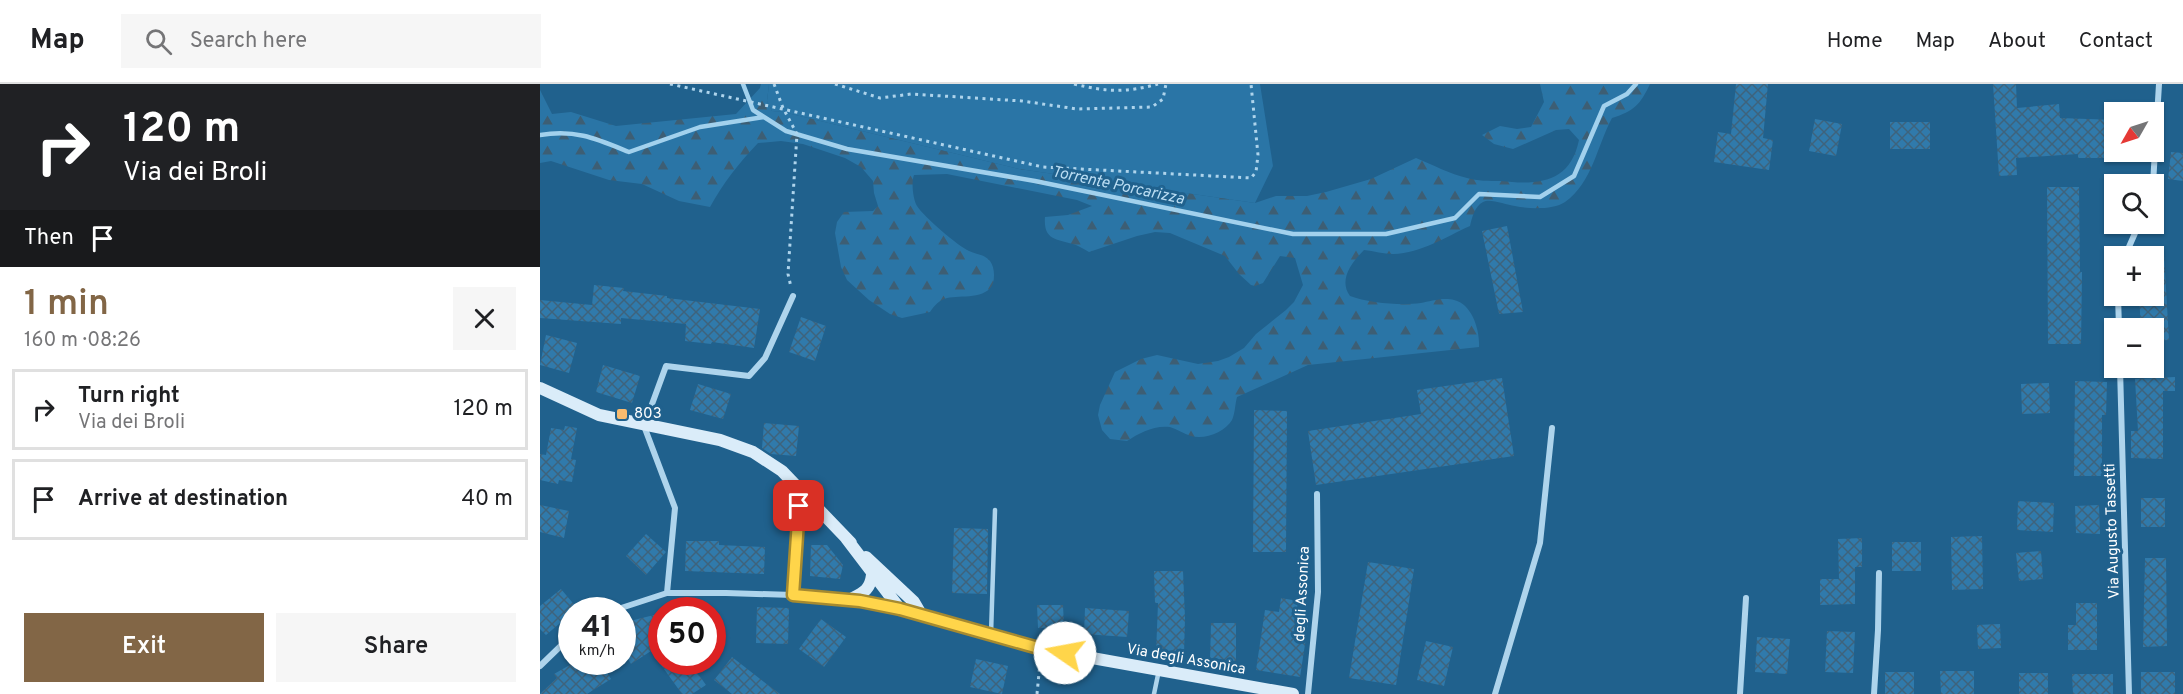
<!DOCTYPE html>
<meta charset="utf-8">
<style>
:root{--surface:#fff;--page:#f6f6f6;--text:#202124;--muted:#757577;--line:#e0e0e0;--accent:#826646}
body{margin:0;font-family:Overpass,sans-serif;background:var(--page);color:var(--text);height:100vh;display:flex;flex-direction:column;font-size:22px;white-space:nowrap}
*{box-sizing:border-box;margin:0}
p{font-size:20px;color:var(--muted)}
.icon{flex:none;width:33px;height:33px;fill:none;stroke:currentColor;stroke-width:2;stroke-linecap:round;stroke-linejoin:round}
.map{position:relative;flex:1;overflow:hidden}
.drawer{display:flex;flex-direction:column;background:var(--surface);width:540px}
.drawer>*{flex:none}
.hud{background:#202124;color:#fff;overflow:hidden}
.needle{width:39px;rotate:231deg}
.tools{position:absolute;left:1564px;top:18px;display:grid;gap:12px}
.tools a{display:grid;place-items:center;width:60px;height:60px;border-radius:0px;background:var(--surface);box-shadow:0 2px 4px #0004;font-size:30px}
.speed{position:absolute;left:18px;top:513px;display:flex;gap:12px;font-size:30px;font-weight:700;text-align:center}
.speed>*{display:grid;place-content:center;width:78px;height:78px;border-radius:50%;background:var(--surface);box-shadow:0 2px 4px #0004;line-height:1}
.speed small{font-size:15px;font-weight:400}
.speed .limit{border:9px solid #d22;background:#fff;color:#111}
.pin{position:absolute;display:grid;place-items:center;width:51px;height:51px;color:#fff;margin:-26px;border-radius:12px;box-shadow:0 3px 9px #0006}
.me{position:absolute;width:66px;margin:-33px;rotate:282deg;stroke-linejoin:round;filter:drop-shadow(0 0 4px #0008)}
.turn{display:flex;align-items:center;gap:21px;height:126px;padding:0 24px;font-size:27px}
.turn .icon{width:78px;height:78px;stroke-width:2.5}
.turn b{display:block;font-size:42px;line-height:51px}
.then{display:flex;align-items:center;height:57px;padding:0 24px;background:#0003;gap:12px;font-size:22px}
.round{display:grid;place-items:center;flex:none;width:63px;height:63px;border-radius:0px;background:var(--page)}
.head{display:flex;align-items:center;justify-content:space-between;height:102px;padding:0 24px}
h1{font-size:36px;font-weight:600;line-height:45px;color:var(--accent)}
.primary-button{display:flex;gap:12px;margin-top:auto;padding:12px 24px}
.primary-button a{flex:1;height:69px;border-radius:0px;background:var(--accent);color:#fff;font-size:24px;font-weight:600;line-height:69px;text-align:center}
.primary-button a+a{background:var(--page);color:var(--text)}
ul{padding:0;list-style:none}
li{display:flex;align-items:center;gap:18px;height:81px;margin:0 12px 9px;padding:0 12px;border:3px solid var(--line);border-radius:0px}
li div{flex:1}
li b{display:block;font-size:22px}
li em{font-style:normal}
header{display:flex;align-items:center;gap:36px;box-sizing:border-box;height:84px;padding:0 30px;background:var(--surface);border-bottom:2px solid var(--line)}
header strong{font-size:28px}
nav{display:flex;gap:33px;margin-inline-start:auto;font-size:21px}
.search{width:420px;height:54px;background:var(--page);display:flex;align-items:center;gap:15px;box-sizing:border-box;padding:0 21px;border-radius:0px;color:var(--muted);font-size:22px}
main{display:flex;flex:1;min-height:0}
.map>svg:first-child{display:block}
.grass{fill:#2a75a6}
.forest{fill:url(#forest-firs)}
.lines{fill:none;stroke-linecap:round;stroke-linejoin:round}
.stream{stroke:#a2d1ed;stroke-width:4.5}
.building{fill:url(#building-cross-hatch)}
.path{stroke:#aed4ec;stroke-width:3;stroke-dasharray:3 4.5;stroke-linecap:butt}
.lane{stroke:#aed4ec;stroke-width:4.5}
.street{stroke:#aed4ec;stroke-width:6}
.secondary{stroke:#daecf9;stroke-width:12}
.route-casing{stroke:#a68a30;stroke-width:15}
.route{stroke:#ffd54a;stroke-width:10}
.poi-dot{fill:#f9bb6f;stroke:#20618d;stroke-width:2}
.labels{text-anchor:middle;dominant-baseline:central;stroke-width:6;stroke-linejoin:round;paint-order:stroke}
.poi-label{font-size:15px;fill:#fff;stroke:#20618d;text-anchor:start}
.street-label{font-size:15px;fill:#fff;stroke:#20618d}
.water-label{font-size:16px;font-style:italic;fill:#baddf3;stroke:#20618d}
</style>
<header>
<strong>Map</strong>
<div class="search"><svg class="icon" aria-label="search" viewBox="0 0 24 24"><circle cx="10" cy="10" r="6"/><path d="M15 15l6 6"/></svg>Search here</div>
<nav><a>Home</a><a>Map</a><a>About</a><a>Contact</a></nav>
</header>
<main>
<section class="drawer">
<div class="hud">
<div class="turn"><svg class="icon" aria-label="right" viewBox="0 0 24 24"><path d="M7 20v-9h11M14 6l5 5-5 5"/></svg><div><b>120 m</b>Via dei Broli</div></div>
<div class="then">Then<svg class="icon" aria-label="arrive" viewBox="0 0 24 24"><path d="M6 21V4h12l-3 4 3 4H6"/></svg></div>
</div>
<div class="head"><div><h1>1 min</h1><p>160 m · 08:26</p></div><a class="round"><svg class="icon" aria-label="close" viewBox="0 0 24 24"><path d="M6 6l12 12M18 6L6 18"/></svg></a></div>
<ul>
<li><svg class="icon" aria-label="right" viewBox="0 0 24 24"><path d="M7 20v-9h11M14 6l5 5-5 5"/></svg><div><b>Turn right</b><p>Via dei Broli</p></div><em>120 m</em></li>
<li><svg class="icon" aria-label="arrive" viewBox="0 0 24 24"><path d="M6 21V4h12l-3 4 3 4H6"/></svg><div><b>Arrive at destination</b></div><em>40 m</em></li>
</ul>
<div class="primary-button"><a>Exit</a><a>Share</a></div>
</section>
<div class="map">
<svg width="1643" height="610" viewBox="0 0 1643 610">
<defs>
<pattern id="forest-firs" width="22" height="20" patternUnits="userSpaceOnUse" patternTransform="scale(1.5)"><rect width="22" height="20" fill="#2a75a6"/><path d="M5 1l3.5 6h-7zM16 11l3.5 6h-7z" fill="#3d5e74"/></pattern>
<pattern id="building-cross-hatch" width="8" height="8" patternUnits="userSpaceOnUse" patternTransform="scale(1.5)"><rect width="8" height="8" fill="#307aab"/><path d="M0 0l8 8M0 8l8-8" fill="none" stroke="#3e637c"/></pattern>
</defs>
<rect width="100%" height="100%" fill="#20618d"/>
<path class="grass" d="M229 0H720L733 82 715 119 479 85 243 28 232 27 227 17Z"/>
<path class="forest" d="M221 0H229L227 17 232 27 243 28 479 85 715 119 736 112H767L786 108 831 95 876 74C893 81 910 90 927 94 937 97 949 97 960 97 997 101 1030 100 1039 56L1029 45 1016 46 973 65 954 60 942 51 960 42 977 45 991 43 1004 18 1000 0H1110C1100 21 1094 27 1072 34 1057 62 1052 99 1025 118 1013 126 989 125 975 122 966 121 950 114 943 118 935 122 932 133 930 142 905 153 882 169 853 170 844 170 834 167 824 166 812 178 798 196 810 212 828 219 862 222 881 219 890 217 904 213 914 216 932 220 940 246 939 263L768 281 697 313C695 320 695 330 692 336 685 348 665 356 651 352 644 350 637 345 630 343 614 341 599 349 587 357L570 355 562 346 558 331 560 321 575 288 601 275 617 271 658 280 678 277 689 273 704 264 716 250 746 226 754 218 763 201 755 174 740 172 723 199 715 202 711 201 699 190 685 172 630 149 615 148 597 152 549 168C545 166 541 163 536 161 519 155 503 158 505 133L528 131 552 122 537 116 407 90 374 91C371 98 373 116 377 122 384 133 418 162 429 167 437 171 444 170 450 177 454 182 455 192 453 199 447 216 420 211 407 214 399 216 394 222 390 228L362 234 350 230 329 216 307 196 301 183 295 149 297 138 304 128 333 127 338 122 334 109 333 97 321 83 305 74 263 60 241 57 218 59C199 79 183 99 170 123L139 117 102 100 69 96 11 77 0 79V6L12 30 31 28 76 42 196 30 220 4Z"/>
<g class="lines">
<path class="stream" d="M203 0 213 26 224 33
M0 51C36 45 57 55 89 68L160 43 224 33 246 47 307 65 495 97 753 150H846L915 134 939 110 1000 113 1034 92 1064 22 1087 10 1096 0"/>
</g>
<path class="building" d="M1196 0H1228L1223 54 1233 56 1229 86 1174 78 1178 48 1191 50Z
M1453 0H1476L1477 24 1519 20 1520 34 1575 36V74H1538V70L1476 74 1477 91 1459 92Z
M1275 35 1302 40 1296 72 1269 67Z
M1350 38H1390V65H1350Z
M1631 68 1643 69V97L1628 95Z
M1507 103H1539L1540 188H1542L1541 260H1508Z
M967 142 983 228 959 230 942 147Z
M1614 170H1624L1629 256 1614 257V244H1601L1599 212H1614Z
M54 201 84 204 83 207 127 212V214L220 225 214 264 172 258 171 260 145 257 146 240 81 234V240L0 234V216L52 221Z
M261 233 286 242 275 277 249 268Z
M6 251 37 259 29 289 0 281Z
M63 281 100 292 92 319 56 308Z
M1635 293V307H1623V375L1591 374V347H1598L1595 295Z
M962 294 974 372 776 401 768 347 881 330 877 306Z
M1535 297 1567 298 1566 331H1562V392H1534Z
M1509 299 1510 329 1482 330 1481 300Z
M158 300 191 310 183 335 150 326Z
M714 326 747 327 746 468H713Z
M224 339 259 342 256 372 231 370 222 364Z
M25 342 37 344 31 375 36 376 32 398 19 396 18 400 0 396V370L6 371 11 344 24 346Z
M1601 414H1625V443H1601Z
M1478 417 1514 419 1513 448 1477 446Z
M0 421 29 427 24 454 0 448Z
M1559 421 1560 450 1536 449 1535 422Z
M414 444 448 445 447 510 412 509Z
M106 450 126 468 106 491 86 472Z
M1442 452 1443 505 1412 506 1411 453Z
M1322 454V483H1315V520L1280 521V495H1299L1298 455Z
M146 457H179V461L225 463 224 490 145 487Z
M1352 458H1381V487H1352Z
M271 461H287L303 481 300 495 270 492Z
M1501 467 1503 495 1479 497 1476 469Z
M1605 474H1626L1627 562 1603 563Z
M828 478 874 485 856 601 809 594Z
M614 487H643L645 534 644 570 616 569 618 519H615Z
M21 505 37 524 32 526V529L6 551 0 545V522Z
M741 514 758 517 756 532 769 534 760 593 716 586 725 526 739 528Z
M1536 519H1557V566H1528V541H1536Z
M497 521H523L524 543 498 544Z
M217 523 249 524 248 560 216 559Z
M545 524 589 527 587 553 544 550Z
M122 529V578H138L147 589 154 584 166 601 152 610H142L111 567 91 580 82 565V539Z
M281 535 306 553 284 583 259 565Z
M671 539H696V577H670Z
M1460 540 1461 564 1438 565 1437 541Z
M1287 547 1315 548 1313 589 1285 588Z
M1217 553 1250 555 1247 590 1215 588Z
M886 557 913 563 904 602 877 596Z
M192 573 224 598 240 610H192L174 596Z
M436 575 468 582 462 610 430 603Z
M35 578H61L71 595 47 610H0L17 594 14 590Z
M1400 587H1434V610H1401Z
M1345 588H1374V610H1345Z
M1601 588H1635V610H1601Z
M1479 589H1508V610H1479Z
M1532 590H1573V610H1533Z"/>
<g class="lines">
<path class="path" d="M130 0 503 83 711 94 716 88 718 71 711 0
M234 0 243 24 257 50 248 190 251 203
M295 0 340 14 371 10 482 17 537 25 612 23 623 15 626 0
M534 0C568 8 584 9 618 0
M497 610 500 579"/>
<path class="lane" d="M451 550 455 426
M614 610 619 586"/>
<path class="street" d="M1613 100 1619 0
M1585 172 1599 140
M1578 212 1579 244
M1580 284 1589 610
M127 509 135 424 104 342 126 282 209 292 225 274 253 212
M253 511 260 407
M75 526 127 509H186L253 511 320 517 358 525
M0 582 32 551
M768 610 778 508 777 410
M955 610 1000 459 1012 344
M1200 610 1206 514
M1334 610 1338 546 1339 489"/>
<path class="secondary" d="M0 304 59 331 180 356 213 368 242 387 311 459
M306 454 360 525 502 565 753 610
M326 473 374 518 381 530
M309 516C322 509 330 507 332 491"/>
</g>
<g class="lines">
<defs>
<path id="route" d="M259 422 253 511 320 517 360 525 502 565 525 569"/>
</defs>
<use href="#route" class="route-casing"/>
<use href="#route" class="route"/>
</g>
<rect class="poi-dot" x="76" y="324" width="12" height="12" rx="3"/>
<g class="labels">
<g class="poi-label">
<text x="94" y="330">803</text>
</g>
<g class="street-label">
<text transform="translate(1573 447) rotate(-92)">Via Augusto Tassetti</text>
<text transform="translate(763 510) rotate(-87)">degli Assonica</text>
<text transform="translate(646 576) rotate(10)">Via degli Assonica</text>
</g>
<g class="water-label">
<text transform="translate(578 102) rotate(12)">Torrente Porcarizza</text>
</g>
</g>
</svg>
<div class="tools">
<a><svg class="needle" viewBox="-14 -14 28 28"><path d="M0-13l5 13h-10z" fill="#e53935"/><path d="M0 13l5-13h-10z" fill="#757577"/></svg></a>
<a><svg class="icon" aria-label="search" viewBox="0 0 24 24"><circle cx="10" cy="10" r="6"/><path d="M15 15l6 6"/></svg></a>
<a>+</a>
<a>−</a>
</div>
<div class="speed"><div>41<small>km/h</small></div><div class="limit">50</div></div>
<div class="pin" style="left:259px;top:422px;background:#d93025"><svg class="icon" aria-label="arrive" viewBox="0 0 24 24"><path d="M6 21V4h12l-3 4 3 4H6"/></svg></div>
<svg class="me" style="left:525px;top:569px" viewBox="-20 -20 40 40"><circle r="19" fill="#fff"/><path d="M0-13L10 11 0 6-10 11z" fill="#ffd54a"/></svg>
</div>
</main>
